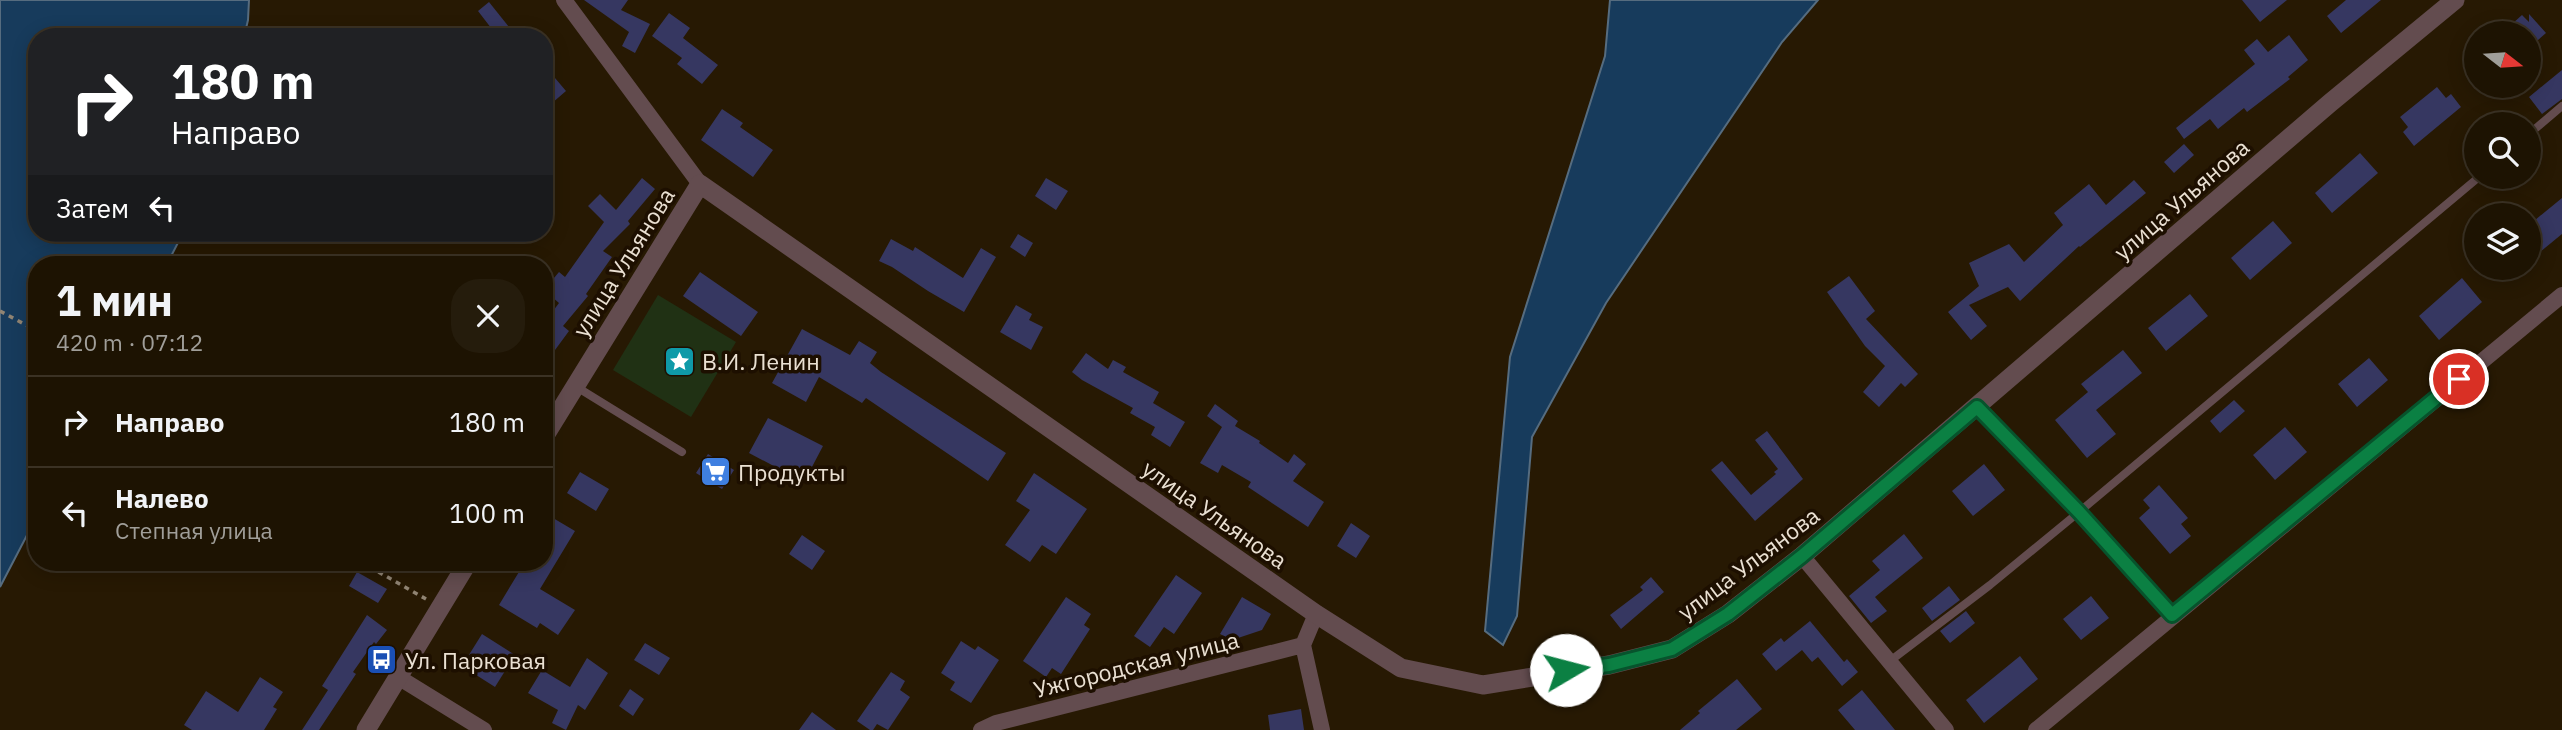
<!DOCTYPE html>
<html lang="ru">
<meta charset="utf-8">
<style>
:root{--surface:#1d1302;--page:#251c0c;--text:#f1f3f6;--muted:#a09e99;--line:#3b3224}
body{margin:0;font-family:"IBM Plex Sans",sans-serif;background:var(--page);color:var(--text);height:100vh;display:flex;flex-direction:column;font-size:26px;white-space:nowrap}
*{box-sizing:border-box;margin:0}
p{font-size:23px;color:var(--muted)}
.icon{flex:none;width:38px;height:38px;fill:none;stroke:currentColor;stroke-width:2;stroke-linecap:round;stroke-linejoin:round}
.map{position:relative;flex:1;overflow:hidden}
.panel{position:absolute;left:28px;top:256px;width:525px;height:315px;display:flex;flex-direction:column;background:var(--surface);border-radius:28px;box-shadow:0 4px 18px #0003,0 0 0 2px var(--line)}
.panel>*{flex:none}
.top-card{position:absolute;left:28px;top:28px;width:525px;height:214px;border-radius:28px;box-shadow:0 4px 18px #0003,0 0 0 2px var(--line);background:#202124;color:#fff;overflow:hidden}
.needle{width:46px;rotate:107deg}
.fabs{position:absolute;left:2464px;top:21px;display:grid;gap:14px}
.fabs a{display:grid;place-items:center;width:77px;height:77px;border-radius:50%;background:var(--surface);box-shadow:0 4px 18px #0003,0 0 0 2px var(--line);font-size:35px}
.pin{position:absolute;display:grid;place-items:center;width:60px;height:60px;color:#fff;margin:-30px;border:4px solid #fff;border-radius:50%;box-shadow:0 2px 7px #0007}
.me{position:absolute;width:77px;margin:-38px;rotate:82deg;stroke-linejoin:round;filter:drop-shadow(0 0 5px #0008)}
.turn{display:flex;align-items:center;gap:24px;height:147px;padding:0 28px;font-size:32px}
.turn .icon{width:91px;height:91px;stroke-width:2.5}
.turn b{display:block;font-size:49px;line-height:60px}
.then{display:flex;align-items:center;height:66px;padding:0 28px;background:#0003;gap:14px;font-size:26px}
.round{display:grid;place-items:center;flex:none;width:74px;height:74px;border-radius:28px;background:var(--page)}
.overview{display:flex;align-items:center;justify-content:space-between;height:119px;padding:0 28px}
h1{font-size:42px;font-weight:700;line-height:52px}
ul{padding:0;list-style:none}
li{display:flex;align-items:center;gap:21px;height:91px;padding:0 28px;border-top:2px solid var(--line)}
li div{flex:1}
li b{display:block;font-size:26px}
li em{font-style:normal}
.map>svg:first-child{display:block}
.green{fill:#203114}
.water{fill:#173b5c;stroke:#566c7f;stroke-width:2}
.building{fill:#363761}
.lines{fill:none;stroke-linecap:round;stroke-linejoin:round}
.path{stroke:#908473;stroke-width:3.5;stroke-dasharray:5 5;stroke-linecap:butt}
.service{stroke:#634c4f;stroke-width:8}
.minor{stroke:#634c4f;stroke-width:16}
.tertiary{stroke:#634c4f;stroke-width:19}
.route-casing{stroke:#07532c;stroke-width:18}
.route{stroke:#0b8043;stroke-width:12}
.labels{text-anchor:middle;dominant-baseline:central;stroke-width:7;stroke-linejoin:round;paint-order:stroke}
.street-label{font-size:23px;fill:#eae0d2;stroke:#1d0f00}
.poi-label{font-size:23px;fill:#eae0d2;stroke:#1d0f00;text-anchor:start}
</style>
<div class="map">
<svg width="2562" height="730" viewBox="0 0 2562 730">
<rect width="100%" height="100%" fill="#271903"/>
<path class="green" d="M658 295 736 342 691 417 613 370Z"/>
<path class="water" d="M0 0H249L248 20 244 37H37V233H183L167 264H37V516L0 587Z
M1610 0H1818L1782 42 1606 303 1532 437 1517 616 1503 645 1485 631 1510 357 1605 56Z"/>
<path class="building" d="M584 0H628L621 10 650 24 635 53 622 46 629 32Z
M2242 0H2287L2260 22Z
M2346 0H2381L2341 33 2327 16Z
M489 2 517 37H498L478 11Z
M669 13 690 28 683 38 718 65 702 84 677 64 682 58 652 36Z
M2529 14 2546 33 2529 48V33H2502L2522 15 2529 22Z
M2289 35 2308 60 2288 77 2290 79 2247 112 2244 108 2218 129 2210 119 2184 139 2176 128 2255 64 2244 50 2257 39 2268 52Z
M544 65 566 91 544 110Z
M2562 70V99L2542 114 2529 97Z
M2437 87 2446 98 2451 94 2461 107 2414 146 2403 132 2408 127 2400 117Z
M722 109 743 123 740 127 773 150 753 177 701 140Z
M2184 144 2194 155 2174 173 2164 162Z
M2360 153 2378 173 2332 213 2315 193Z
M642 178 655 189 628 221 630 224 603 251 612 257 586 294 588 296 563 326 569 331 544 365V323L559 303 544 290 559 272 565 277 604 222 588 206 600 194 616 210Z
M1046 178 1068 191 1056 210 1035 196Z
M2134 180 2146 193 2080 247 2079 246 2020 301 2008 287 1969 305 1987 326 1971 340 1948 312 1979 286 1969 263 2009 244 2024 262 2063 225 2054 213 2089 184 2106 205Z
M2562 198V234L2529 261V225Z
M2273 221 2292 243 2250 280 2231 258Z
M1018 234 1033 243 1025 257 1010 247Z
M891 239 913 251 915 247 963 278 981 248 996 257 964 312 928 291 892 267 879 261Z
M700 272 758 312 741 336 683 296Z
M1849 276 1875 311 1866 319 1918 374 1905 387 1901 383 1879 407 1863 392 1885 366 1865 346 1827 292Z
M2462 278 2482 302 2439 340 2419 316Z
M2190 294 2208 316 2166 351 2148 328Z
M1016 305 1032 314 1029 320 1043 327 1031 350 1000 332Z
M802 329 850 355 859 341 877 352 870 363 881 372 1006 453 988 481 866 398 862 403 819 377 806 402 772 383Z
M2123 350 2142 373 2096 410 2116 434 2087 458 2055 420 2088 392 2081 384Z
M1086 353 1108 369 1113 360 1126 367 1123 372 1159 392 1153 403 1185 422 1170 447 1151 435 1155 427 1130 413 1133 408 1082 380 1072 372Z
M2369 358 2388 380 2357 407 2338 384Z
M2234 400 2245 411 2220 433 2210 421Z
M1215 404 1238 421 1235 426 1260 441 1259 443 1288 463 1294 454 1306 464 1293 481 1324 502 1308 527 1248 487 1251 482 1222 465 1218 473 1200 463 1222 427 1207 416Z
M768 418 823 446 804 482 749 453Z
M2285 427 2307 452 2275 480 2253 455Z
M1767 431 1803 479 1755 521 1711 470 1722 461 1751 495 1776 474 1774 472 1778 469 1755 440Z
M708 454 734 470 722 489 696 473Z
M1984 464 2005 490 1973 516 1952 491Z
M580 472 609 489 596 511 567 493Z
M1034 473 1087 509 1056 554 1042 545 1030 562 1005 545 1030 510 1016 501Z
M2159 485 2188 518 2181 524 2191 536 2170 554 2139 518 2150 508 2143 500Z
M553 518 575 531 540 589 575 610 558 635 540 623 537 628 499 605 525 562H544V532Z
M1351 523 1370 536 1356 558 1337 546Z
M1904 534 1923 558 1875 597 1887 611 1871 623 1849 596 1880 570 1872 561Z
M802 535 825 551 812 570 789 554Z
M357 572 387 589 378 603 349 586Z
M1176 575 1202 593 1174 634 1164 627 1150 647 1134 636Z
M1651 577 1664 592 1621 629 1610 615 1643 590 1640 587Z
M1949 586 1960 600 1932 621 1922 608Z
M2091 596 2109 618 2081 640 2063 619Z
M1066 597 1091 614 1084 625 1090 629 1061 674 1052 668 1046 677 1023 661Z
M1242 597 1271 614 1262 630 1232 640 1220 634Z
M1966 611 1975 623 1950 643 1940 631Z
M367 615 387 630 376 644 374 642 353 672 356 674 319 730H302L328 690 322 686Z
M1810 621 1844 662 1847 659 1858 672 1842 686 1818 657 1812 662 1802 650 1776 671 1762 654 1781 638 1784 642Z
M482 634 515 655 495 687 462 666Z
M961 641 975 650 978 646 999 660 971 703 950 690 955 682 941 673Z
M645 643 670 658 659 675 634 660Z
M2020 656 2038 679 1984 723 1966 700Z
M587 658 608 673 585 710 578 705 566 730 552 723 558 710 528 693 542 670 570 687Z
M891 672 905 681 900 690 910 697 888 730 877 724 873 730H870L857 721Z
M260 677 283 692 273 707 277 709 264 730H192L184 725 206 691 238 712Z
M1737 679 1762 709 1736 730H1680L1700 713 1698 711Z
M630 689 644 699 633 716 619 706Z
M1862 690 1895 730H1855L1838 710Z
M1301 709 1304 730H1270L1268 715Z
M812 712 836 730H799Z"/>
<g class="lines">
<path class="path" d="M0 311 37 331
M361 562 426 599"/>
<path class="service" d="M2529 134 2562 106
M575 386 682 452
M1890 661 1990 585 2079 512 2479 177"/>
<path class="minor" d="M564 0 700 184
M1977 407 2079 512 2172 615
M1802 556 1946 730
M1316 614 1303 645 1322 730
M398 677 484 730
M981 730 996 723 1303 645
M2036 730 2562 295"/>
<path class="tertiary" d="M544 437 700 184 1316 614 1401 668 1483 685 1609 665 1672 649 1728 614 1802 556 2330 103 2455 0
M366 730 468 562"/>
</g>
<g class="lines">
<defs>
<path id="route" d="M1566 670 1609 665 1672 649 1728 614 1802 556 1977 407 2079 512 2172 615 2459 379"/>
</defs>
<use href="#route" class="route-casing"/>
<use href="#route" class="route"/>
</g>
<defs>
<symbol id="sight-square" viewBox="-11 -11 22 22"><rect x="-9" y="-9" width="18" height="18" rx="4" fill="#0f9aa8" stroke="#1d0f00"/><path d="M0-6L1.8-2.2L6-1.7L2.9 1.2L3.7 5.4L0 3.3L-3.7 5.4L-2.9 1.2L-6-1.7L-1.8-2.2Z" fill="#fff"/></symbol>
<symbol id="supermarket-square" viewBox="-11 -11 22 22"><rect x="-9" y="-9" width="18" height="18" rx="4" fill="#3f7fe0" stroke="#1d0f00"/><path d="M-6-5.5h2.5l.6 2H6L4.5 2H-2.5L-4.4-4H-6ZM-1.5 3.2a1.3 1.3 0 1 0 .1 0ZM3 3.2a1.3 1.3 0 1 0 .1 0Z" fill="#fff"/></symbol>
<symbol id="bus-square" viewBox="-11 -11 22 22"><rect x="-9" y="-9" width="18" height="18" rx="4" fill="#1a4fb4" stroke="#1d0f00"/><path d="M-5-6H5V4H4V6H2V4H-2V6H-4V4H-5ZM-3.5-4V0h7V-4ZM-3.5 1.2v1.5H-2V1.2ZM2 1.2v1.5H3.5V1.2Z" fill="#fff"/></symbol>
</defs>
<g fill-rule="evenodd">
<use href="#sight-square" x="662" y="344" width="35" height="35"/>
<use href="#supermarket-square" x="698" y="454" width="35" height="35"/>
<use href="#bus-square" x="364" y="642" width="35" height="35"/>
</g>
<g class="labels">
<g class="street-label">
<text transform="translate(2181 199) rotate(-41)">улица Ульянова</text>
<text transform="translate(623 262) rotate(-58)">улица Ульянова</text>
<text transform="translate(1215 514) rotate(35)">улица Ульянова</text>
<text transform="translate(1748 563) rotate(-37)">улица Ульянова</text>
<text transform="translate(1136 664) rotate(-14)">Ужгородская улица</text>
</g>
<g class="poi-label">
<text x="702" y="361">В.И. Ленин</text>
<text x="738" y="472">Продукты</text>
<text x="405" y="660">Ул. Парковая</text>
</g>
</g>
</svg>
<div class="fabs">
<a><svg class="needle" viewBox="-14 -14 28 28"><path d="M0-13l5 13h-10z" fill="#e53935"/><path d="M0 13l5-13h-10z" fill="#a09e99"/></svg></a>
<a><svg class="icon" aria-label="search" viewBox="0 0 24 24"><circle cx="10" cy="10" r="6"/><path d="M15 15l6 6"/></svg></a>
<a><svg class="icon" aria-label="layers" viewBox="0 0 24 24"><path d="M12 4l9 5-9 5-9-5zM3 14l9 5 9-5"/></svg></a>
</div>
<div class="pin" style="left:2459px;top:379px;background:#d93025"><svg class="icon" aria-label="arrive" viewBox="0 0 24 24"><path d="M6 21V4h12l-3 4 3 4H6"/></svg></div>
<svg class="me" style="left:1566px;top:670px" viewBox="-20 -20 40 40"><circle r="19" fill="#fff"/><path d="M0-13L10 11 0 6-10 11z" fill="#0b8043"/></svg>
<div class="top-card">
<div class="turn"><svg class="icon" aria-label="right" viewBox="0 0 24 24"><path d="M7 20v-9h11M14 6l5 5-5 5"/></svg><div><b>180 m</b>Направо</div></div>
<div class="then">Затем<svg class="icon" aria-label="left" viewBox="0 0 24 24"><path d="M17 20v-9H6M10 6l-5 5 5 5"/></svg></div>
</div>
<section class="panel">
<div class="overview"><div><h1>1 мин</h1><p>420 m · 07:12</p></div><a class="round"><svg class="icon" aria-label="close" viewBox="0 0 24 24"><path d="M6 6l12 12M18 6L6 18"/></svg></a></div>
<ul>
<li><svg class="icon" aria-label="right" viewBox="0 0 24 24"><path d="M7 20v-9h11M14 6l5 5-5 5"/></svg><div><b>Направо</b></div><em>180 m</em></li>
<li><svg class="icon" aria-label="left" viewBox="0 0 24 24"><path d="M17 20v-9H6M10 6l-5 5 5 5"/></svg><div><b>Налево</b><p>Степная улица</p></div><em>100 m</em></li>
</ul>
</section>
</div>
